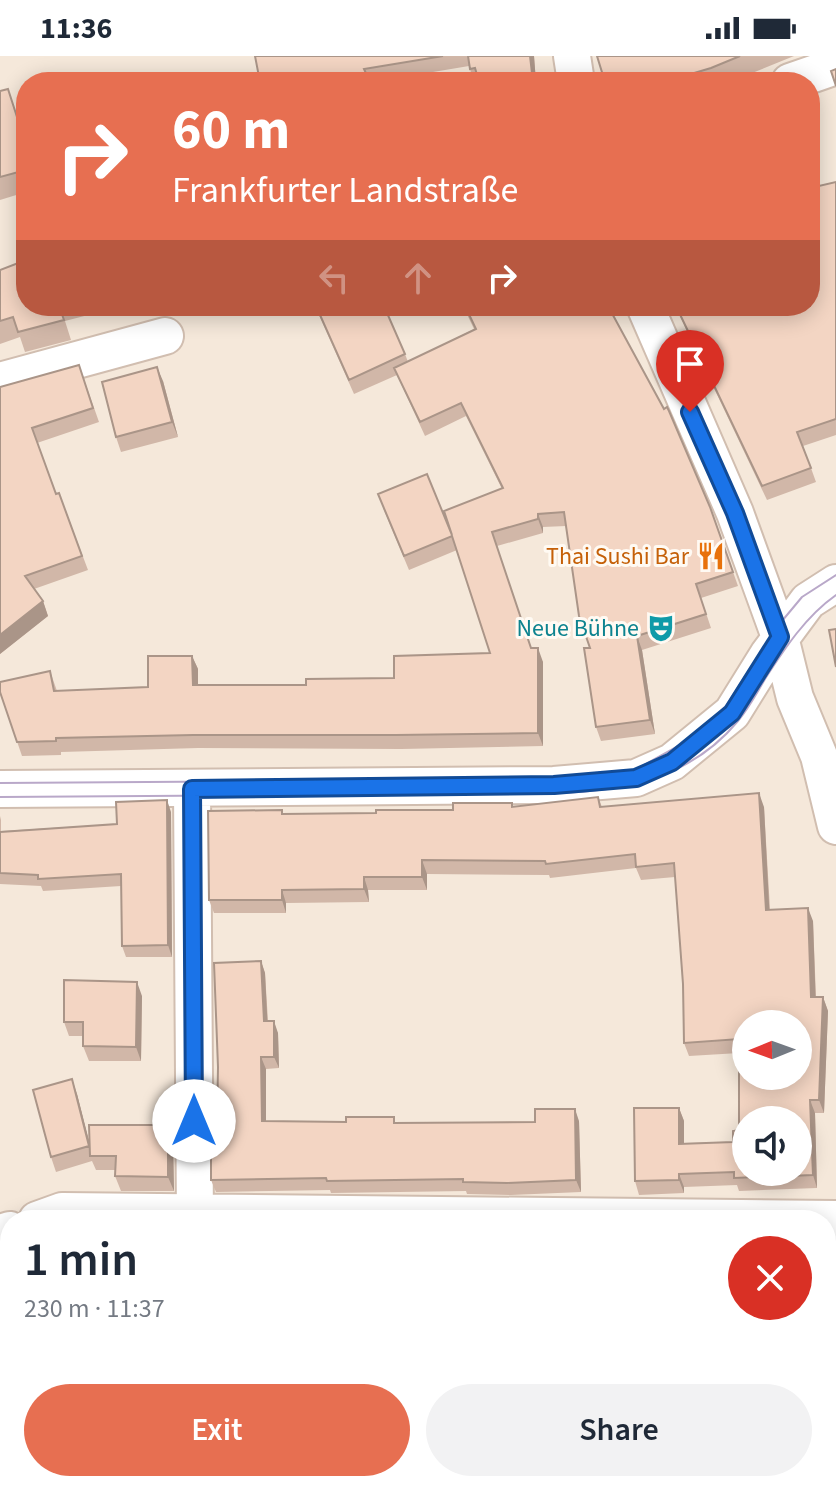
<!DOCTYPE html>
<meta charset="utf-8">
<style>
:root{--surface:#fff;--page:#f2f2f3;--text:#1f2937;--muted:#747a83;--accent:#e76f51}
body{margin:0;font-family:"Source Sans 3",sans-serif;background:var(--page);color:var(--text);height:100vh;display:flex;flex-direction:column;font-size:30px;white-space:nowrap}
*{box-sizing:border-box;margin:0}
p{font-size:26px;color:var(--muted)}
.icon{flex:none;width:44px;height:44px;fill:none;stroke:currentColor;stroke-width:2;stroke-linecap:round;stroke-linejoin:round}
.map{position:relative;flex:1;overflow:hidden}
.sheet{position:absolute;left:0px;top:1154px;width:836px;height:282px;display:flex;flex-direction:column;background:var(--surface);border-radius:32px 32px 0 0;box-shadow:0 4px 20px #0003}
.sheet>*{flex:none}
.banner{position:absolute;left:16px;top:16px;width:804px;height:244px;border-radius:32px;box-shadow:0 4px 20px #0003;background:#e76f51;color:#fff;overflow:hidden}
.needle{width:52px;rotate:269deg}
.buttons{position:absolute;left:732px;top:954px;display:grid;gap:16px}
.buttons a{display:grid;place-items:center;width:80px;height:80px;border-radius:50%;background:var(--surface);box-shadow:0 4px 20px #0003;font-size:40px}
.pin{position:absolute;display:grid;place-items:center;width:68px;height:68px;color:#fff;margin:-82px -34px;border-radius:50% 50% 50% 0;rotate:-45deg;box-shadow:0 0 8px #0007}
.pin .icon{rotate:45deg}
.me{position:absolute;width:88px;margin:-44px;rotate:0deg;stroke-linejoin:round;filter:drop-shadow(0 0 6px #0008)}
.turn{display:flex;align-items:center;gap:28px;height:168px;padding:0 24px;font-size:36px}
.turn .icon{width:104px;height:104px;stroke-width:2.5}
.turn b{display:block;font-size:56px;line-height:68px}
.lanes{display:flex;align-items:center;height:76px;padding:0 24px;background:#0003;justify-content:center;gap:40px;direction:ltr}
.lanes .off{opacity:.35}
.round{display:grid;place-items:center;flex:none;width:84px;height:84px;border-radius:42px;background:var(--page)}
.overview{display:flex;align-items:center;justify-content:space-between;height:136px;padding:0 24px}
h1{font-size:48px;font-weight:600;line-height:60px}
.primary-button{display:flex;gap:16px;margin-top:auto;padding:16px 24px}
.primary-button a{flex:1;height:92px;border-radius:48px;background:var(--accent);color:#fff;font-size:32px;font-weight:600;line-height:92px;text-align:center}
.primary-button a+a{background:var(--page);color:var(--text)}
.status{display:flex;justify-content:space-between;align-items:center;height:56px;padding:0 40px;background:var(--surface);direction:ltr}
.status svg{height:22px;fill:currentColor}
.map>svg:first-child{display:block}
.residential{fill:#f5e8da;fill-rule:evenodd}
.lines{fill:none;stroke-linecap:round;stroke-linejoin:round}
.minor-casing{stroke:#d1beb0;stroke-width:40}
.minor{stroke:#fff;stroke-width:36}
.tram{stroke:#b9a8c9;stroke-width:2}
.wall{fill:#d1b7a8}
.shaded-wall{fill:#aa9588}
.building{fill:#f3d5c3;stroke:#aa9588;stroke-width:2;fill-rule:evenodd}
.route-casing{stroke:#114b97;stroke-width:20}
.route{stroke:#1a73e8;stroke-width:14}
.labels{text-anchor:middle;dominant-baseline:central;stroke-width:6;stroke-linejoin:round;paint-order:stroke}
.food-label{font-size:24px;fill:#c56008;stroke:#fffaf3;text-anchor:end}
.culture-label{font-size:24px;fill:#0d838f;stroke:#fffaf3;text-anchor:end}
</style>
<div class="status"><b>11:36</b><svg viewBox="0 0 49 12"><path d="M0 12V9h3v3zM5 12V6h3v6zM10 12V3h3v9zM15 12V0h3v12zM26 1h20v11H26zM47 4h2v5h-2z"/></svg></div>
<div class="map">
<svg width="836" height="1435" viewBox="0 0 836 1435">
<rect width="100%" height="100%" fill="#fdf6ec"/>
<path class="residential" d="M0 0H836V1435H0ZM26 26H810V250H26ZM746 968H798V1020H746ZM746 1064H798V1116H746ZM10 1164H826V1426H10Z"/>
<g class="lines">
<defs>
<path id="minor" d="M572 0 576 26
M790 26 836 10
M645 250 735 457 780 581 795 642 819 700 836 770
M0 325 165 280
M0 733 554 729 636 722 672 706 732 657 768 599 808 545 836 527
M192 733 195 1164
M37 1164 62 1155 836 1163
M0 1177 10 1174
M826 1259 836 1186
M189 1435 190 1426
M802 1435 803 1426"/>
</defs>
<use href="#minor" class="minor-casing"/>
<use href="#minor" class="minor"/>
<path class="tram" d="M0 727 554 723 635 714 694 681 726 650 777 571 802 541 836 519
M0 741 555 737C625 736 692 721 738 665 749 652 757 637 765 623 785 592 806 560 836 539"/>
</g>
<path class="wall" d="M255 0H534L536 26H474L469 10 373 26H260Z
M597 0H794L730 26H605Z
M8 33 26 86V136L0 144V35Z
M836 126V379L803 390 816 426 767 444 675 250H810Z
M0 214 26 250H123L65 265 71 284 25 296 20 281 0 288Z
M315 250 405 298 408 306 474 273 463 250H608L710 451 738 530 701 542 711 572 642 594 655 678 601 685 596 671 590 592 566 470 543 471V477L497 490 531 592 543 606V690L401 693 198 692 61 696V699L22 700 0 636 50 615 57 635 148 631 192 600 198 613V629H306L394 622 490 597 457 494 409 514 383 452 452 479 502 433 466 360 425 380 397 319 354 338Z
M79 309 99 366 37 387 56 438 59 437 88 514 34 533 43 545 48 560 0 598V331Z
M163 325 178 381 121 396 116 381Z
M598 741 602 751H764L770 853 813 865 816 941H823L828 955 824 1057H815L817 1132 739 1135 737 1129 684 1131V1137L639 1139 635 1125 679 1052 684 1065V1087L733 1086 739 1074V997L689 1000 684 987 683 928 675 821 641 824 636 812 550 822 549 819 427 818V834H368L369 846 286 847V857H214L209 844 283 758 376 757 514 751Z
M171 756 172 901H126L122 890 121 830 43 835 41 830 0 828V760L1 764V775L117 768Z
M261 905 265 917 268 965 278 977 279 1012 266 1013V1065L396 1067 579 1065 581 1136 511 1139 467 1138 466 1135 331 1137 330 1134 216 1136 211 1124 215 1072Z
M142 940 141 1005H89L83 990V980H69L64 966Z
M77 1038 90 1090 168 1069 173 1084 174 1135H121L115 1120V1114H96L92 1105 56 1116 51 1101Z
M836 1259V1356L826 1355V1265Z
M836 1358V1417H833L828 1402Z
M102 1426H170L169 1435H105L106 1426Z"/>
<path class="shaded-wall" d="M530 0H534L536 26H533Z
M157 311 163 325 178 381 172 366Z
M538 458 543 471V477L538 463Z
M43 545 48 560 0 598V579Z
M637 580 642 594 655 678 650 664Z
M538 592 543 606V690L538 677Z
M192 600 198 613V643L193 629Z
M759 737 764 751 770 867 766 854Z
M167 744 171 756 172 901 168 889Z
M422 804 427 818V834L422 821Z
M364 821 368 834 369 846 364 833Z
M282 834 286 847V857L282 844Z
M808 852 813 865 816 954 811 941Z
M261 905 265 917 268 977 264 965Z
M137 926 142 940 141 1005 136 991Z
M823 941 828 955 824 1057 819 1044Z
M274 965 278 977 279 1012 274 1001Z
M261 1001 266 1013V1077L262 1065Z
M72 1023 77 1038 93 1100 89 1090Z
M810 1044 815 1057 817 1132 813 1119Z
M679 1052 684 1065V1101L679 1088Z
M575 1053 579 1065 581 1136 576 1124Z
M168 1069 173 1084 174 1135 168 1121Z
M679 1118 684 1131V1137L679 1124Z
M253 1426H260L259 1435H253Z
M467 1426H475V1435H467Z"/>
<path class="building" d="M255 0H443L364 13 370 26H260Z
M468 0H530L533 26H479L475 12 470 13Z
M597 0H740L711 12 664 26H605Z
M836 13V30L831 15Z
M8 33 26 89V114L0 121V35Z
M836 126V363L797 376 811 412 762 430 676 250H810V132Z
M26 166V184L21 168Z
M26 204V250H59L64 264 18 276 13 261 0 265V214Z
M316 250H384L405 298 349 324Z
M465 250H608L664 353 667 351 669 355 710 451 733 516 696 528 706 558 637 580 650 664 596 671 584 592H590L579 560 564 456 538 458V463L492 476 531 592H538V677L396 679H193L56 682V685L17 686 0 636V626L50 615 54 635 148 631V600H192L193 629H306V623L394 622V600L490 597 452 480 404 500 378 438 427 418 452 479 444 455 503 432 461 347 420 366 394 312 476 273Z
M79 309 93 352 32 372 56 438 59 437 82 500 25 520 43 545 0 579V331Z
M157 311 172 366 116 381 102 326Z
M836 573V611L829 574Z
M759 737 766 854 808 852 811 941H823L819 1044H810L813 1119 734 1122V1116L679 1118V1124L635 1125 634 1052H679V1088L733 1086V1075L739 1074V983L684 987 683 928 674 807 636 811 635 798 546 808 545 805 422 804V821H364V833L282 834V844H209L208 755 282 754V758L376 757V754H453V747H512V751L598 741 600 751ZM746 968H798V1020H746ZM746 1064H798V1116H746Z
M167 744 168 889 122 890 121 818 38 823V819L0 817V776L117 768 116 746Z
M261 905 264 965H274V1001H261L262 1065 346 1066V1061H394V1067L535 1066V1053H575L576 1124 507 1127 463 1126V1123L327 1125 326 1122 211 1124V1072H215L217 1067 218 1011 214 907Z
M64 924 137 926 136 991 83 990V966H64Z
M72 1023 89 1090 51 1101 33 1034Z
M89 1069H168V1121L115 1120 116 1100H90Z
M105 1163H174L175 1164H105Z
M205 1163 258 1164H204Z
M836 1259V1342L826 1341V1265Z
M836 1358V1410L833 1409 834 1404 828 1402Z
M106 1426H165L167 1433 154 1432V1435H105Z
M202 1426H253V1435L199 1434Z
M407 1426H467V1435H407Z"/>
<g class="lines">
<defs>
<path id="route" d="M194 1065 192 733 554 729 636 722 672 706 732 657 780 581 735 457 690 356"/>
</defs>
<use href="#route" class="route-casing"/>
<use href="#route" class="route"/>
</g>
<defs>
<symbol id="restaurant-bare" viewBox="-9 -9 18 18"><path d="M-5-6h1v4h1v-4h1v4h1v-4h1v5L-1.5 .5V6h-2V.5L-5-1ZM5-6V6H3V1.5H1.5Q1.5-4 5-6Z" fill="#e8710a" stroke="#fffaf3" stroke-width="2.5" paint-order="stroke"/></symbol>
<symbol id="theatre-bare" viewBox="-9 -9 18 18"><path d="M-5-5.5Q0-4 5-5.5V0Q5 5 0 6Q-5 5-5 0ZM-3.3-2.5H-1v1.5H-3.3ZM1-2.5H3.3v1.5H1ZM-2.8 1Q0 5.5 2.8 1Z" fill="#0f9aa8" stroke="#fffaf3" stroke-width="2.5" paint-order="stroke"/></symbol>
</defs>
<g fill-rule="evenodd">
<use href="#restaurant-bare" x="691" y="480" width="40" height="40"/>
<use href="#theatre-bare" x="641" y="552" width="40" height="40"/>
</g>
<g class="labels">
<g class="food-label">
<text x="689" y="500">Thai Sushi Bar</text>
</g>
<g class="culture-label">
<text x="639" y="572">Neue Bühne</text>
</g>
</g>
</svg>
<div class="buttons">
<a><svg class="needle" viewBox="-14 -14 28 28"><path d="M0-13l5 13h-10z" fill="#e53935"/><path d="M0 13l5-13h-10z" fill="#747a83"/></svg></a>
<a><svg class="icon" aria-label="sound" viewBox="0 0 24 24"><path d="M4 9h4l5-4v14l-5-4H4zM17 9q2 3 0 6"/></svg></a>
</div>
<div class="pin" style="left:690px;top:356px;background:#d93025"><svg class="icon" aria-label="arrive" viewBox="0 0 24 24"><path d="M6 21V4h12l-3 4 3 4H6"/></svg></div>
<svg class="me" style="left:194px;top:1065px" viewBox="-20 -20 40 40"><circle r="19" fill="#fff"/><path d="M0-13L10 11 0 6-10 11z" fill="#1a73e8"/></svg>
<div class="banner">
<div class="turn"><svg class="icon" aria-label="right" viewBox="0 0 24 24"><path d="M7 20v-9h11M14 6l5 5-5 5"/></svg><div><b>60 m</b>Frankfurter Landstraße</div></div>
<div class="lanes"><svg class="icon off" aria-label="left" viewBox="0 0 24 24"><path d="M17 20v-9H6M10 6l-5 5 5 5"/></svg><svg class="icon off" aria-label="ahead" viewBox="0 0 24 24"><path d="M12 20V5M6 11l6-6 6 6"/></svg><svg class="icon" aria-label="right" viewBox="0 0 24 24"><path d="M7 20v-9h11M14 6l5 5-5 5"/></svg></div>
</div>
<section class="sheet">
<div class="overview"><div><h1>1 min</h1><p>230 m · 11:37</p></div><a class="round" style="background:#d93025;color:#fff"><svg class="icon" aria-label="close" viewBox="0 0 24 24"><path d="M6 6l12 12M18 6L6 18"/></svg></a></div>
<div class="primary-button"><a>Exit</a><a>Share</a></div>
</section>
</div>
